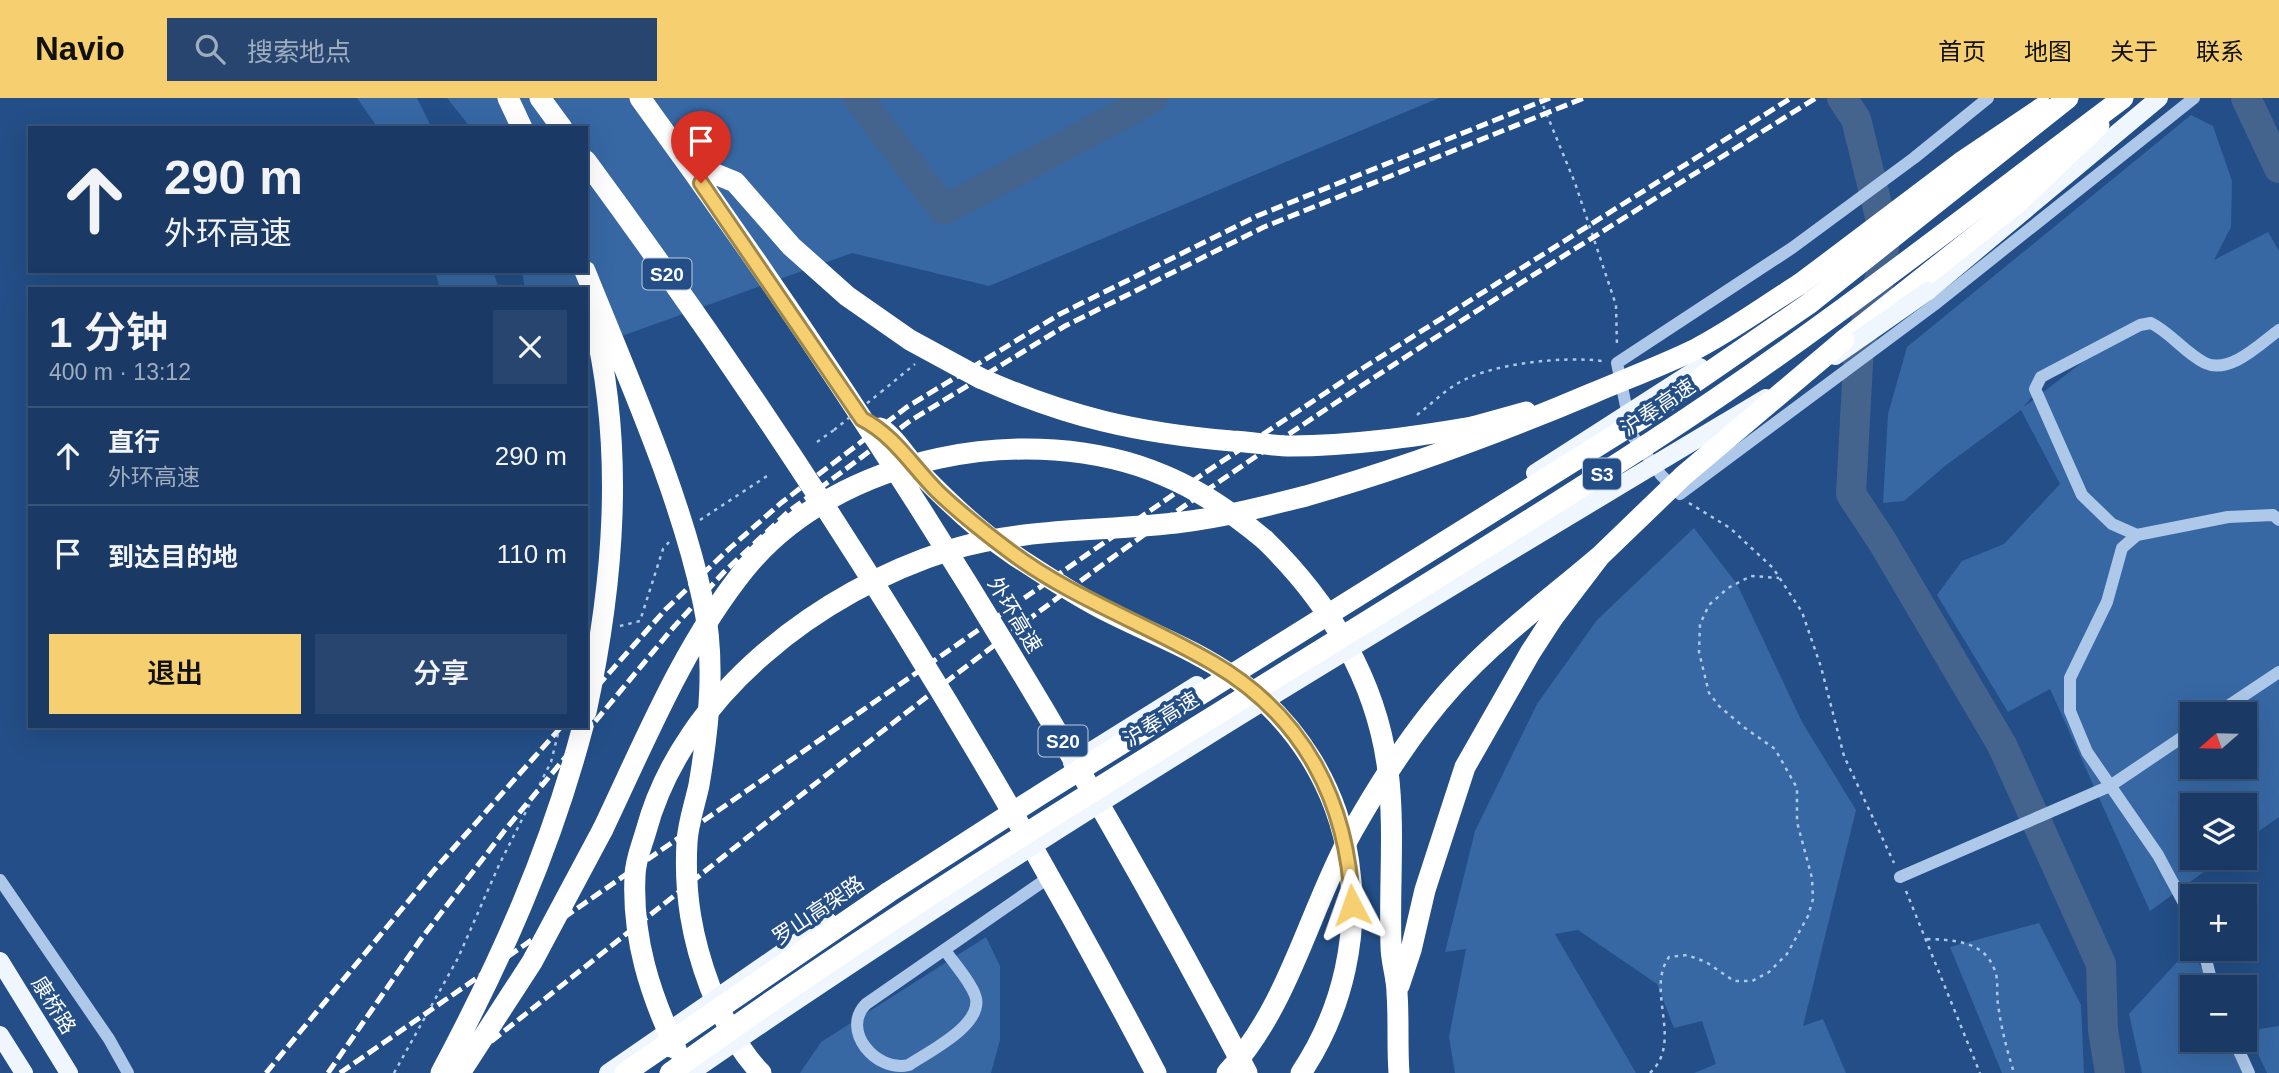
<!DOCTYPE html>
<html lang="zh">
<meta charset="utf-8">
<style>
:root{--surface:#1a3a65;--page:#27456e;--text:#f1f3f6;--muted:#9fadbf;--line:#385479;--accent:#f5cf70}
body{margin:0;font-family:Arial,"Noto Sans SC",sans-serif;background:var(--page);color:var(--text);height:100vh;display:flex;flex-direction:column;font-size:26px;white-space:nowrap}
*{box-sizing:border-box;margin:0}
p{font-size:23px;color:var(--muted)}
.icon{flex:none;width:38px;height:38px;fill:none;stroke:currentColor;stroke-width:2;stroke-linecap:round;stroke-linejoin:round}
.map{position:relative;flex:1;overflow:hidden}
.panel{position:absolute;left:28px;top:189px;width:560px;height:441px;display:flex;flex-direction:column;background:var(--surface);border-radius:0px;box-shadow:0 7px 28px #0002,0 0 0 2px var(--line)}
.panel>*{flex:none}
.hud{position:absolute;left:28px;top:28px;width:560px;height:147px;border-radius:0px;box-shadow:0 7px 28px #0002,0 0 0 2px var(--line);background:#1a3a65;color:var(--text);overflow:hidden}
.needle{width:46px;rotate:250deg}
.fabs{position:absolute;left:2180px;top:604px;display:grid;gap:14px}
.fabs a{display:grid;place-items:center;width:77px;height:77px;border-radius:0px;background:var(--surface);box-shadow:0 7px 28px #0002,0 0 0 2px var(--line);font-size:35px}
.pin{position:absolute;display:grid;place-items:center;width:60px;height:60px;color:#fff;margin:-72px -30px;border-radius:50% 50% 50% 0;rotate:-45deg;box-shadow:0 0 7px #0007}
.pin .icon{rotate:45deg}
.me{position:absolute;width:77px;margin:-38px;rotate:356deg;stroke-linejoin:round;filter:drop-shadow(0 0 5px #0008)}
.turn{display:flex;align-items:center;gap:24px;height:147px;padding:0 21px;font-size:32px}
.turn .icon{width:91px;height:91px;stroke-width:2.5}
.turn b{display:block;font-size:49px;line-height:60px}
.round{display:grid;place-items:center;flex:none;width:74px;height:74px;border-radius:0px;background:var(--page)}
.head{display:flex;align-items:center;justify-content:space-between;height:119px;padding:0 21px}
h1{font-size:42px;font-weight:600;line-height:52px}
.button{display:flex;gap:14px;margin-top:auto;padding:14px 21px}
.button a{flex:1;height:80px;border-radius:0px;background:var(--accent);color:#111;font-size:28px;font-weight:600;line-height:80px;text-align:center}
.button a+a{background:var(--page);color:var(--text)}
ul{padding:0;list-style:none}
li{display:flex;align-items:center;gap:21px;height:98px;padding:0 21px;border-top:2px solid var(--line)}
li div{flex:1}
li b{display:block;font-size:26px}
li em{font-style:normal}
header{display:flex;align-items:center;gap:42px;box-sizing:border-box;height:98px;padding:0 35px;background:var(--accent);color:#111}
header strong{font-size:33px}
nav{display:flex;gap:38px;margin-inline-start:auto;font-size:24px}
.search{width:490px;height:63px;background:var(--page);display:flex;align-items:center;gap:18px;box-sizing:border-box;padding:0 24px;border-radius:0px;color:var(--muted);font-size:26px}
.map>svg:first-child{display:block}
.green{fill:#3768a4;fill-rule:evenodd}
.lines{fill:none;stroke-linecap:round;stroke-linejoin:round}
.river{stroke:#45648d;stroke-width:30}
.path{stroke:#adc8e9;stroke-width:2.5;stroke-dasharray:3.5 5;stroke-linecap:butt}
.minor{stroke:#adc8e9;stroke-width:12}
.major{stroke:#f0f6fe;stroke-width:18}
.highway{stroke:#fff;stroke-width:21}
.rail{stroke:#fff;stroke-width:5;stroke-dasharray:12 5;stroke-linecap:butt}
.path-bridge{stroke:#adc8e9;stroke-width:2.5;stroke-dasharray:3.5 5;stroke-linecap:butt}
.major-bridge{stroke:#f0f6fe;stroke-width:18}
.highway-bridge{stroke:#fff;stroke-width:21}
.route-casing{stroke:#9f8749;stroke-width:18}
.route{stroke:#f5cf70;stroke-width:12}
.labels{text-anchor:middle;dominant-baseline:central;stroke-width:7;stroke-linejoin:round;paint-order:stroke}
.shield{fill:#234e87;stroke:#bdcadb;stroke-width:2}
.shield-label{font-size:19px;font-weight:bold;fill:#fff}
.street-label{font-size:21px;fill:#fff;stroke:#234e87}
</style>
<header>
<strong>Navio</strong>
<div class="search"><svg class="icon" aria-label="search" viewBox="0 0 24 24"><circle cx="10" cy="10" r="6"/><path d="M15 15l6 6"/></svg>搜索地点</div>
<nav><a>首页</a><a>地图</a><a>关于</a><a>联系</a></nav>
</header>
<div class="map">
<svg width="2279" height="975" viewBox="0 0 2279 975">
<rect width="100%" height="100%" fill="#234e87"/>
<path class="green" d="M357 0H417L432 30H378Z
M447 0H1439L989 188 852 155 586 251V191H525L522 173H586V30H471Z
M2191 17 2213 28 2232 83 2231 129 2214 162 2268 134 2279 153V719L2245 743V707H2193V760H2223L2150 813 2050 591 2008 614 1937 497 1962 463 2004 446 2060 386 2021 312 1945 368 1904 403 1883 405 1888 316 1907 249ZM2097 253 2025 308H2024L2058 270ZM2193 616H2245V668H2193Z
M435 173H493L499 191H440Z
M1694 430 1737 486 1802 624 1856 712 1803 928 1823 921 1846 975H1694L1716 966 1702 923 1674 930 1657 886 1578 832 1555 836 1636 975H1455L1449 939 1466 851 1445 854 1475 733 1537 606 1597 522Z
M2039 825 2081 907 2084 975H2002L1950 849Z
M986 839 1000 868V942L991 975H800L821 944Z
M2190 850 2213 889H2193V942H2235L2247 975H2142L2129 916Z
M2279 928V975H2267L2247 933Z"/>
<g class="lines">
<path class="river" d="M858 0 944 112 1153 0
M1842 0 1856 21 1885 139 1881 176 1859 247 1851 396 1882 443 2002 647 2101 866 2103 932 2110 975
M2246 0 2279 70"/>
<path class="path" d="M1540 0 1575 85 1616 207 1617 249
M881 294 915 266
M1417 317C1430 307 1442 295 1455 287 1489 265 1564 258 1602 263
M817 344 834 332
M1689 405 1730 430 1773 470 1802 514 1821 569 1844 658 1894 765
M700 422 767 378
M620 528 640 523 663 451 669 444
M1906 793 1980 975
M1927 841C1955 842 1985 843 1995 873 1999 883 1996 896 1998 906 2001 930 2007 952 2014 975
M394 975 458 860 499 767 551 664 560 628
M1650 975C1684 943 1645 893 1669 859L1687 857 1706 864 1734 883H1752L1769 874 1787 856 1808 818 1813 801 1812 780 1797 724V690L1775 651 1745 630 1719 608 1709 595 1699 554 1700 526 1709 507 1728 490 1751 478 1779 480"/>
<path class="minor" d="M1988 0 1914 60 1792 150 1617 265 1632 337 1661 377 1680 396 1934 207 2194 0
M2137 437 2112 426 2082 397 2035 291 2041 279 2140 227 2151 225C2171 235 2185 255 2205 265 2230 277 2261 245 2279 232
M2216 616 2279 574
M1900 779 2110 688 2193 632
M0 782 109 941 128 975
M2193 822 2158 757 2087 654 2070 613V580L2107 504 2122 450 2137 437 2228 419 2273 417 2279 422
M2203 850 2213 889
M945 852C954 866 969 881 975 897 986 926 928 954 909 967 876 975 840 932 866 906L1048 780
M2234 942 2249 975"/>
<path class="major" d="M1928 193 2159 0
M0 863 69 975
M0 937 24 975"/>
<path class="highway" d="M508 0 522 30
M540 0 562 30
M640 0C866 309 1069 636 1247 975
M586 63C798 351 990 658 1156 975
M686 64 735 84 791 148 847 198 910 242 980 280
M585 173C627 278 679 392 703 503 716 563 709 627 699 687 695 706 688 725 687 744 684 796 692 841 710 889 722 919 739 953 761 975
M1800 186 1963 63 2043 9
M1844 242 2017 105 2099 27
M1472 329 1526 314
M880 330C896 340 909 363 922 377 950 406 980 434 1014 457 1040 474 1067 492 1095 507 1141 532 1192 549 1235 580 1364 671 1387 846 1301 975
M1265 442C1329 504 1377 583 1388 673 1395 730 1389 790 1391 848 1391 864 1397 879 1397 895 1399 922 1397 948 1399 975
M586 614C614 484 625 350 593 220
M1399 888 1411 852 1425 792 1465 669 1530 555 1552 521
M441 975C500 864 551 751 583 628
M460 975 532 864 603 731"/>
<path class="rail" d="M586 601 666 511 730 450 781 405 907 309 1060 216 1257 118 1550 0
M266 975 435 771 562 628
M328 975 421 841 505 732 672 531 724 474 788 414 910 323 1065 228 1264 129 1584 0
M340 975 1203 376 1363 270 1791 0
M451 975C703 777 950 571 1213 388 1409 252 1613 127 1816 0"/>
<path class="path-bridge" d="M834 332 881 294"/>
<path class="major-bridge" d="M1835 258 1928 193
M1535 375 1700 269
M1072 665 1197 587
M608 975 828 823
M690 975C1039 734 1402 518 1766 300"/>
<path class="highway-bridge" d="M980 280C1067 319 1138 335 1232 343 1252 344 1272 348 1291 348 1351 348 1413 339 1472 329
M1552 521 1600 458 1683 378 1844 242
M603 731C645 643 683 548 745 471 837 357 1031 321 1163 377 1202 393 1234 416 1265 442
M676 951C650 896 632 840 635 778 635 763 642 747 646 733 683 596 820 493 950 452 1025 429 1106 434 1183 424 1224 419 1266 408 1306 398 1404 370 1499 335 1593 295 1626 281 1661 268 1694 252 1731 233 1765 208 1800 186
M625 975 889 794 1043 695 1644 319 1810 205 2068 0
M670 975C986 746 1328 555 1654 342 1816 237 1968 116 2123 0
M1227 975C1290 907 1309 811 1353 732 1382 681 1414 631 1453 588 1496 540 1551 500 1600 458"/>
</g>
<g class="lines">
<defs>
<path id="route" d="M701 85 862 321C895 338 912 368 938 394 960 415 984 434 1008 452 1071 500 1145 525 1213 565 1304 618 1348 704 1352 807"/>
</defs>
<use href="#route" class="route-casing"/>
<use href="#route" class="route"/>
</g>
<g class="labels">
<g class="shield">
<rect x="642.5" y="160.5" width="49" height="31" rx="5"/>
<rect x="1583" y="360.5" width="38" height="31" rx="5"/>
<rect x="1038.5" y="627.5" width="49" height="31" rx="5"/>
</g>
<g class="shield-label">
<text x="667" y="176">S20</text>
<text x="1602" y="376">S3</text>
<text x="1063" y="643">S20</text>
</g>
<g class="street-label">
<text transform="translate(1658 309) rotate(-34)">沪奉高速</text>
<text transform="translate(1015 517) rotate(59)">外环高速</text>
<text transform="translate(1161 621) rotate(-32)">沪奉高速</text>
<text transform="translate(818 812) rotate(-34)">罗山高架路</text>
<text transform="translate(54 907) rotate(58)">康桥路</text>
</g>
</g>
</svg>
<div class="fabs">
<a><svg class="needle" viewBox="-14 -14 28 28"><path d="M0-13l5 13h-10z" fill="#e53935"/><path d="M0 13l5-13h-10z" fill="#9fadbf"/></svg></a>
<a><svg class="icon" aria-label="layers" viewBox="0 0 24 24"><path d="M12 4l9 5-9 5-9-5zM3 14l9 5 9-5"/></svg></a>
<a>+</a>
<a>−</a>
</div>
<div class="pin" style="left:701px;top:85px;background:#d93025"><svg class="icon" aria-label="arrive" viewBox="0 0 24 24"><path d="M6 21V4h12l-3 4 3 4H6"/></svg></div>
<svg class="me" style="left:1352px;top:807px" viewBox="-20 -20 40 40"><path d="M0-17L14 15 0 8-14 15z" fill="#f5cf70" stroke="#fff" stroke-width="4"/></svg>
<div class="hud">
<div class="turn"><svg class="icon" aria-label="ahead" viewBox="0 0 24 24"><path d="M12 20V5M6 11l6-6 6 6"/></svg><div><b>290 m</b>外环高速</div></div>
</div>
<section class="panel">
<div class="head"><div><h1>1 分钟</h1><p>400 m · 13:12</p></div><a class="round"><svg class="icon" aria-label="close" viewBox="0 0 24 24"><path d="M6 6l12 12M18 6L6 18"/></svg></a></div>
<ul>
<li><svg class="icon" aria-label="ahead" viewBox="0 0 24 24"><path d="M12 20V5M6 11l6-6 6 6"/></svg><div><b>直行</b><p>外环高速</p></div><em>290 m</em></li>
<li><svg class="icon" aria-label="arrive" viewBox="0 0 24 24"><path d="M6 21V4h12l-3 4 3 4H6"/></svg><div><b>到达目的地</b></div><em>110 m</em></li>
</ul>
<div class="button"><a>退出</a><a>分享</a></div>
</section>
</div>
